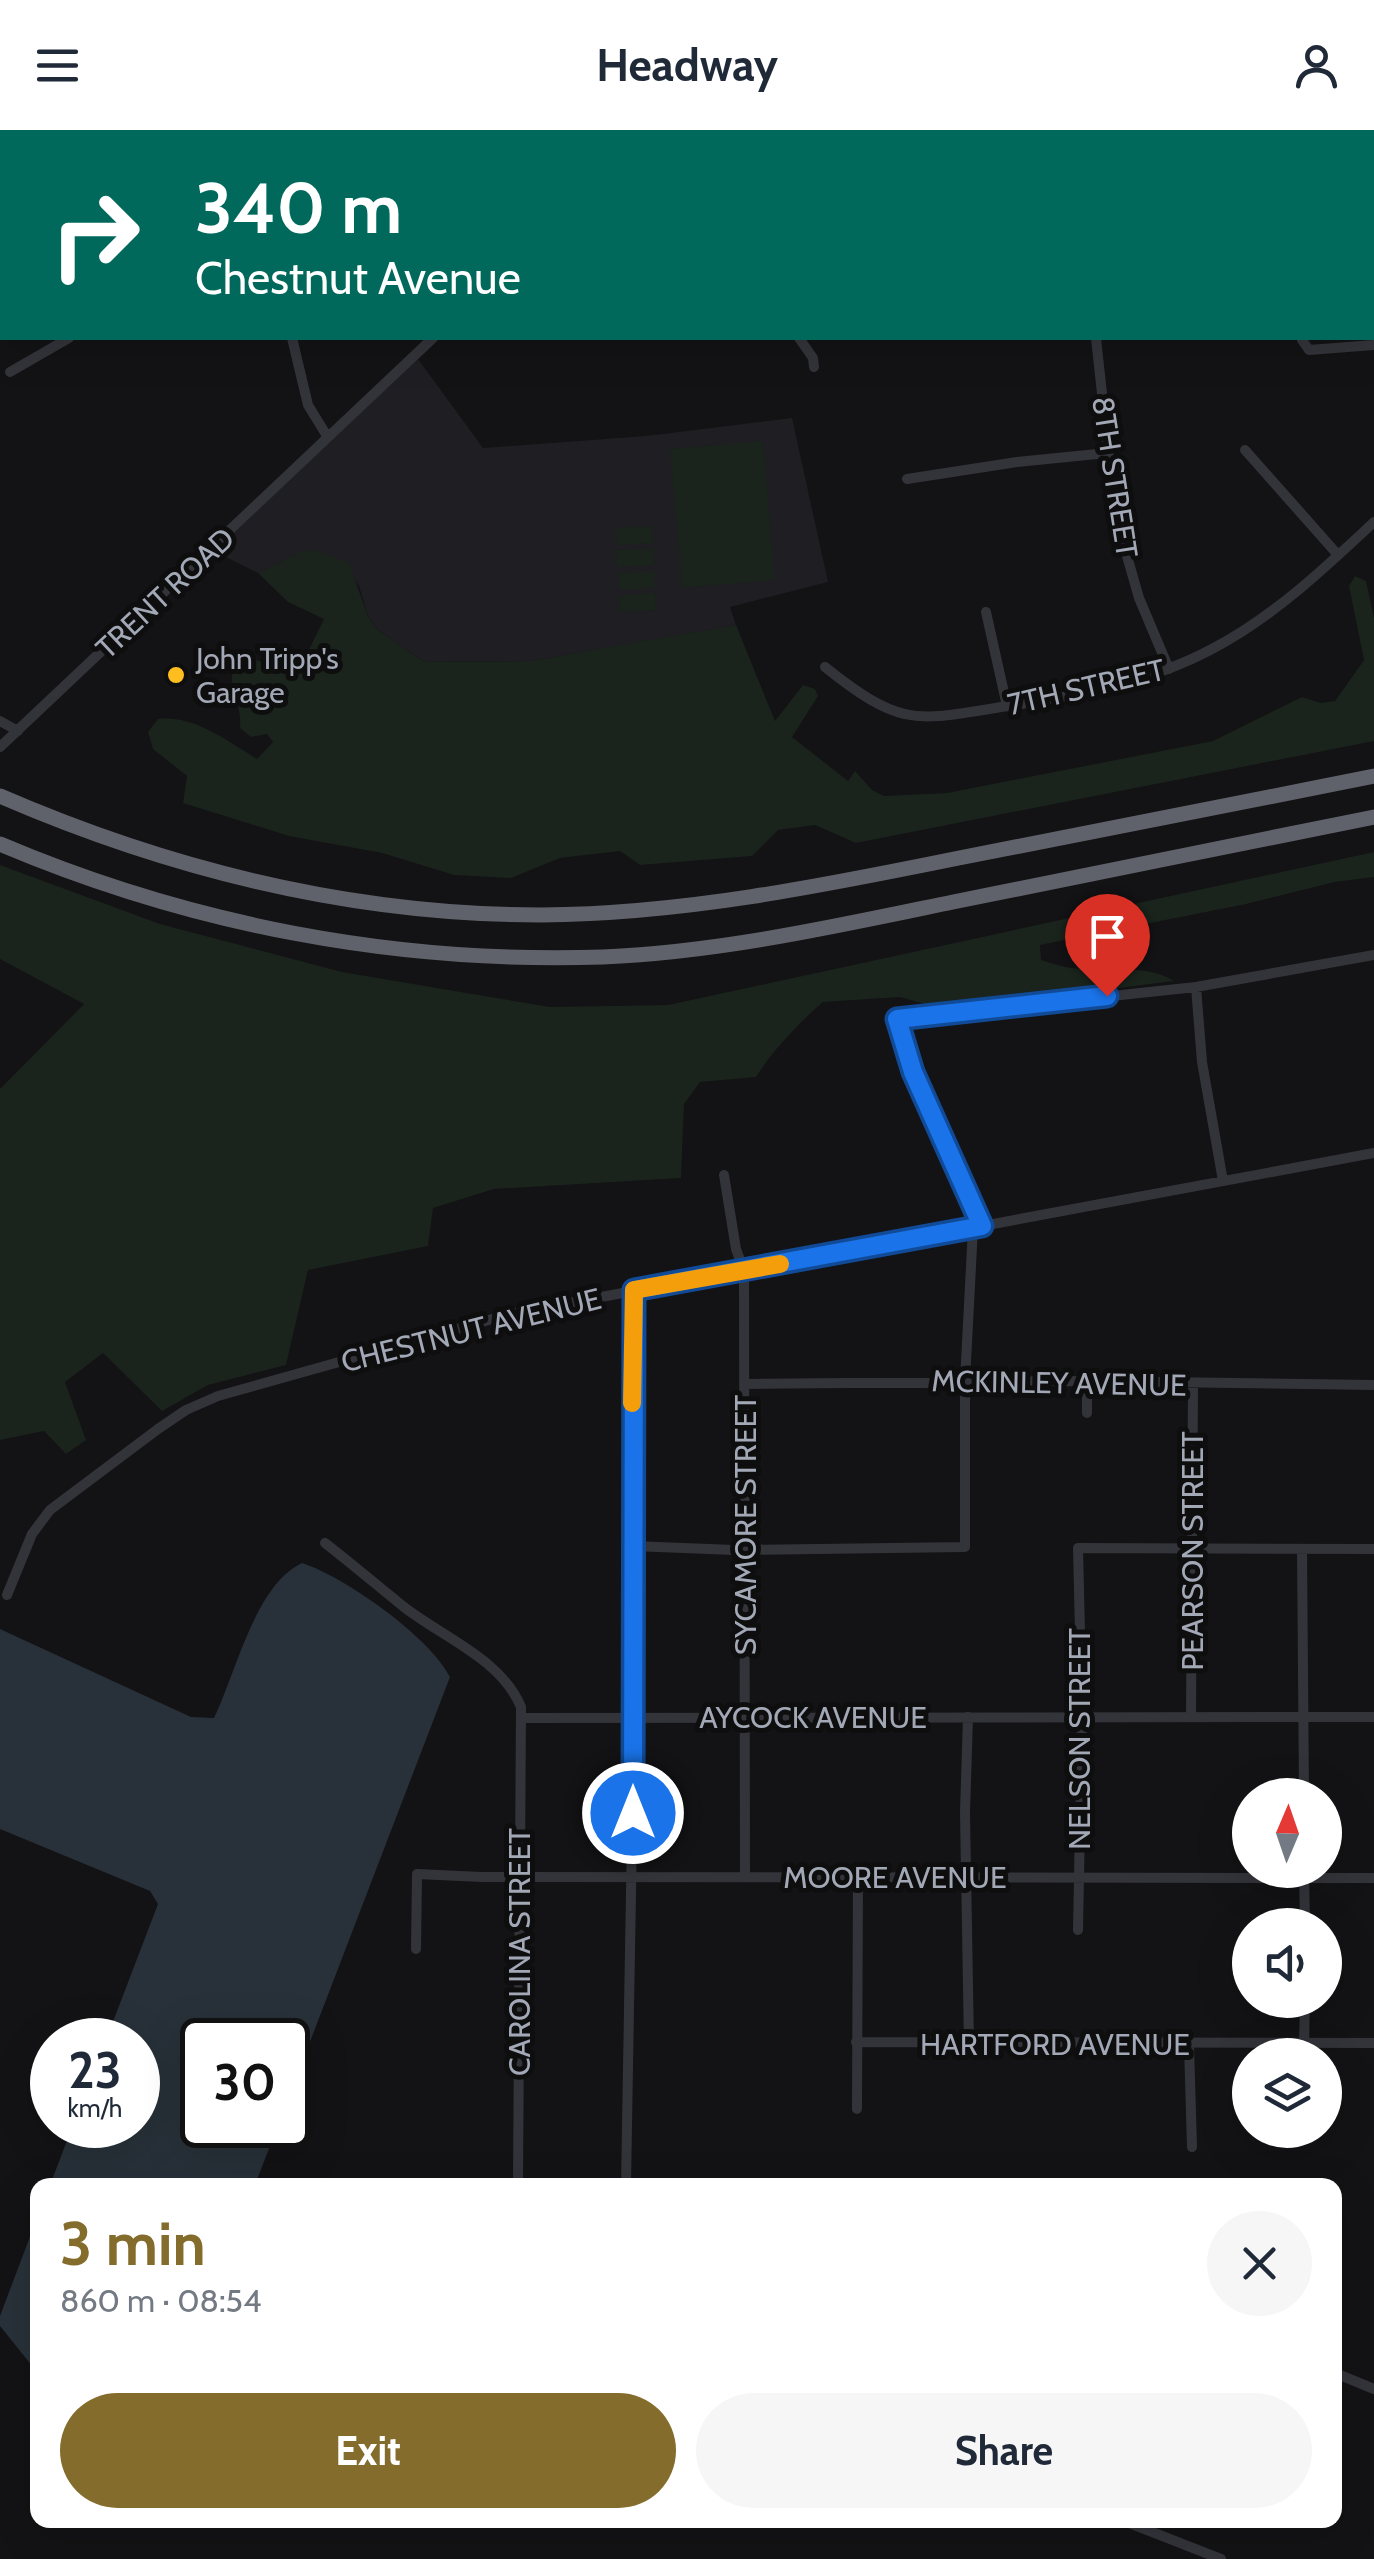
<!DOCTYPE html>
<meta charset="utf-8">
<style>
:root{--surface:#fff;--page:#f6f6f7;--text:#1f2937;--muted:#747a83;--accent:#846c2d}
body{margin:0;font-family:Cabin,sans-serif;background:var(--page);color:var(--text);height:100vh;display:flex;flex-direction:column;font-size:38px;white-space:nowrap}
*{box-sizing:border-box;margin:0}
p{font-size:32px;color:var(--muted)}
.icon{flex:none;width:55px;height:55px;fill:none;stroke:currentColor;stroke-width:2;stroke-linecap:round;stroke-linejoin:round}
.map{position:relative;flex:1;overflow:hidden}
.panel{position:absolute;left:30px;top:2048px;width:1312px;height:350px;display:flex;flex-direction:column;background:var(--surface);border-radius:20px;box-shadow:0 10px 40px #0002}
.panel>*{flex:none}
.hud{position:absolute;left:0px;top:0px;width:1375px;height:210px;box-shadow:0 10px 40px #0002;background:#00695c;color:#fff;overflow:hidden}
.needle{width:65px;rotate:2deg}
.tools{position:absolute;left:1232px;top:1648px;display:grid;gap:20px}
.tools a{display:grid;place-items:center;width:110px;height:110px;border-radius:50%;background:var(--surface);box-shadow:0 10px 40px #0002;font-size:50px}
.speed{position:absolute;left:30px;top:1888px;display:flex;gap:20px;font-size:50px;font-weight:700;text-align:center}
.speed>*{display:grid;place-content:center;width:130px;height:130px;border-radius:50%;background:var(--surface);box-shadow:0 10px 40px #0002;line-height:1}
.speed small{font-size:25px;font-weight:400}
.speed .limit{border:5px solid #111;border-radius:15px;background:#fff;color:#111}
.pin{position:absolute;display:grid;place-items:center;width:85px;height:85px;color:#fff;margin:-102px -42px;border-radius:50% 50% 50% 0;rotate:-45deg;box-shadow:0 0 10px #0007}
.pin .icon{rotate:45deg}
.me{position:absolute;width:110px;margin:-55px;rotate:0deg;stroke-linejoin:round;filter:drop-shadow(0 0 8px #0008)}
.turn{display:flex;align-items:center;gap:35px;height:210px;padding:0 30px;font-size:45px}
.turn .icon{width:130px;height:130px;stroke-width:2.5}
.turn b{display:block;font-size:70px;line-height:85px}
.round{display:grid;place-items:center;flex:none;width:105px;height:105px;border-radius:52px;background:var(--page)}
.headline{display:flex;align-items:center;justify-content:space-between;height:170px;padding:0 30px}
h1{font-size:60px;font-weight:700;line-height:75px;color:var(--accent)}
.cta{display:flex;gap:20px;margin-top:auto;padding:20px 30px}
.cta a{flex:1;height:115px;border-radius:60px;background:var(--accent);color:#fff;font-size:40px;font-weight:700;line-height:115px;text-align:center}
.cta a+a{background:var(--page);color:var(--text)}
header{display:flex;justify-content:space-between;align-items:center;height:130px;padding:0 30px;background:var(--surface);font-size:45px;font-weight:700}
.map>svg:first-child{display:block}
.built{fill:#1f1e22}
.green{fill:#1a231c}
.water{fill:#283139}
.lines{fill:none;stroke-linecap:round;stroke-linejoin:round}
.minor{stroke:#33343a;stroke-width:10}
.highway{stroke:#5f626b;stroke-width:15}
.route-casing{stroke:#114b97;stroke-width:25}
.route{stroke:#1a73e8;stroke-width:18}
.slow{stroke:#f59e0b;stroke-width:18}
.poi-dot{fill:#ffbd20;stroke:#0e0e0f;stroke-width:4}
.labels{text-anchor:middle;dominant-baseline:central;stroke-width:10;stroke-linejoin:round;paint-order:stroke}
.street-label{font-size:30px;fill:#a3a8b6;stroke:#0e0e0f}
.poi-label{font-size:30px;fill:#a3a8b6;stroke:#0e0e0f;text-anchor:start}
</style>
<header><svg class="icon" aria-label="menu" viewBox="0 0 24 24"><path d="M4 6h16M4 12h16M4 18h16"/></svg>Headway<svg class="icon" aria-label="person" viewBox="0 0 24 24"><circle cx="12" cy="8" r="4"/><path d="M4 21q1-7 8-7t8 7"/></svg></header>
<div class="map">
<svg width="1374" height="2429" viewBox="0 0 1374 2429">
<rect width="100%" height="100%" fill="#131214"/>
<path class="built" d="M418 229 483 318 646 306 792 288 828 452 730 477 736 495 690 504 530 531 424 532 377 499 368 486 359 456 350 443 301 423 258 443 214 421Z"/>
<path class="green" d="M763 311 775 450 682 458 670 319Z
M652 396 653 413 617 415 615 398Z
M653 418 654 435 617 437 616 420Z
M303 421H318L349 433 368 486 377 499 424 532 530 531 736 495 775 591 803 555 815 559 818 566 792 607 848 651 855 641 872 660 884 666 947 663 1213 611 1302 567 1321 573 1335 571 1364 530 1349 456 1355 446 1366 451 1374 488V611L856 713 815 695 778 700 752 726 640 735 620 721 560 728 511 748 454 745 382 723 289 706 183 673 187 646 153 619 148 602 158 589C195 585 227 611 257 629L273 612 267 604 251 607 240 598C243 568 219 554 242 524L296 546 324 489 288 472 258 443Z
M654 441 655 458 619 460 618 443Z
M655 463 656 480 620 482 619 466Z
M1374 722V747L1335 752 1246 774 1040 815 1041 830C1051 833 1062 837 1072 838 1106 843 1143 832 1174 851L1025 870 928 875 900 867 823 872C798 894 774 919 756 947L700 952 684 974 681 1048 494 1059 433 1078 428 1116 308 1140 286 1235 208 1255 162 1281 103 1223 65 1252 86 1310 66 1324 44 1301 0 1310V959L84 874 0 829V735L160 794 342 842 550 877 668 875Z"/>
<path class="water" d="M302 1433C345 1447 430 1507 450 1547L288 1969V1910H202V1995H278L255 2055H50L73 1995H138V1910H106L158 1774 150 1761 0 1699V1499L191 1587 214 1588C236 1543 255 1455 302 1433Z
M37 2088 38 2242H37L0 2196V2186Z"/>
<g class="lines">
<path class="minor" d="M124 0 125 2
M272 0V2
M517 0V2
M776 0V2
M1077 0V2
M65 2 66 0
M183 2V0
M738 2 744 0
M1372 47H1374
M0 122 2 120
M292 208 308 275 327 306
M799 208 813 228 814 237
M1096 208 1115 384 1139 468 1169 539
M1302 210 1309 220 1374 215
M10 242 69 208
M1245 320 1338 425
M907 349 1017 332 1107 323
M986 482 1007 576
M825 537C906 602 919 589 1015 575 1082 565 1152 551 1212 519 1272 488 1325 438 1374 392
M0 591 18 601
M0 617 433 208
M1196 857 1202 932 1223 1051
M724 1045 736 1119 744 1141 745 1747
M982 1096 913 941 897 889 1196 857 1374 825
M1087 1251V1283
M744 1254 1087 1251 1374 1255
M325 1413C352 1434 378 1456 404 1477 444 1508 501 1529 521 1577L518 2055
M633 1416 734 1420 965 1417V1251L973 1098
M1302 1419 1304 1665
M7 1465 32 1404 50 1380 158 1299 186 1280 218 1266 510 1184 1374 1023
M968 1587 965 1683 969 1914
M1191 1587 1193 1254
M521 1588 1374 1587
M1304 1740 1305 1795
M1078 1800 1082 1587 1078 1418 1374 1419
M416 1819 417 1744 482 1747 1374 1748
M856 1912 1374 1913
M1304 1914 1305 1870
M1189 1915 1192 2017
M857 1979 858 1747
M626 2055 634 1586 633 1160
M1335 2243 1374 2259
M1124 2391 1221 2429"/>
<path class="highway" d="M0 666C171 740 354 785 541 785 683 784 821 756 959 728 1098 701 1236 674 1374 646
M0 714C191 795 396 834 603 827 721 822 837 796 953 772 1093 744 1234 715 1374 687"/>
</g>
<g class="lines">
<defs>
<path id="route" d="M633 1683 634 1160 982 1096 913 942 897 889 1107 866"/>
</defs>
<use href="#route" class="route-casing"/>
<use href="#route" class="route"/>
<path class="slow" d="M632 1273 634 1160 780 1134"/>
</g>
<circle class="poi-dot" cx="176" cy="545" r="10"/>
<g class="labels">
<g class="street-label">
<text transform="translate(1115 347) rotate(81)">8TH STREET</text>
<text transform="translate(165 463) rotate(-43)">TRENT ROAD</text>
<text transform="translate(1086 557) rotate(-13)">7TH STREET</text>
<text transform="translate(471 1200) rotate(-14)">CHESTNUT AVENUE</text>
<text transform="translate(1059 1253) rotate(1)">MCKINLEY AVENUE</text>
<text transform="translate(745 1395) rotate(-90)">SYCAMORE STREET</text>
<text transform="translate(1192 1421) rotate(-90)">PEARSON STREET</text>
<text x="813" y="1587">AYCOCK AVENUE</text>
<text transform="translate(1079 1609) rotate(-90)">NELSON STREET</text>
<text x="895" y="1747">MOORE AVENUE</text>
<text transform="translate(519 1822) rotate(-90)">CAROLINA STREET</text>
<text x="1055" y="1914">HARTFORD AVENUE</text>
</g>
<g class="poi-label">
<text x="196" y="528">John Tripp's<tspan x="196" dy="34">Garage</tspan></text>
</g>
</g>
</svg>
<div class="tools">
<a><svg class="needle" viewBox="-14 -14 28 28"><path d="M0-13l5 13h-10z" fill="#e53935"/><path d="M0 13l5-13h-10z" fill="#747a83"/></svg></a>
<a><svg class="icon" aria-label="sound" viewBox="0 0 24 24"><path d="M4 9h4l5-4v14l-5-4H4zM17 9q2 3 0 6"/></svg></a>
<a><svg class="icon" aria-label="layers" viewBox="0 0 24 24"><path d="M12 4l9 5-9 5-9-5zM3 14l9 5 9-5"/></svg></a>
</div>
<div class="speed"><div>23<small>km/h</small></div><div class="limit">30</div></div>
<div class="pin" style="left:1107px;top:866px;background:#d93025"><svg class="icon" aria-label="arrive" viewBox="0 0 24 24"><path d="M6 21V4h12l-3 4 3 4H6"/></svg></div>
<svg class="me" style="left:633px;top:1683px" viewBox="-20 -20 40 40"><circle r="17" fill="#1a73e8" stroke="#fff" stroke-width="3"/><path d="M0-11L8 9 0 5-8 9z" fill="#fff"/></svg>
<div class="hud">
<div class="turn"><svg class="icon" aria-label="right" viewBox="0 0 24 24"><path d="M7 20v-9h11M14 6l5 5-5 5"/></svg><div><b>340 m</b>Chestnut Avenue</div></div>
</div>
<section class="panel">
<div class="headline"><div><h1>3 min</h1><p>860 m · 08:54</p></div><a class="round"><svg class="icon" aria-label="close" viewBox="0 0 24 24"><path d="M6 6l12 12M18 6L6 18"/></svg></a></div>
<div class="cta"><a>Exit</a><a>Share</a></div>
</section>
</div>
